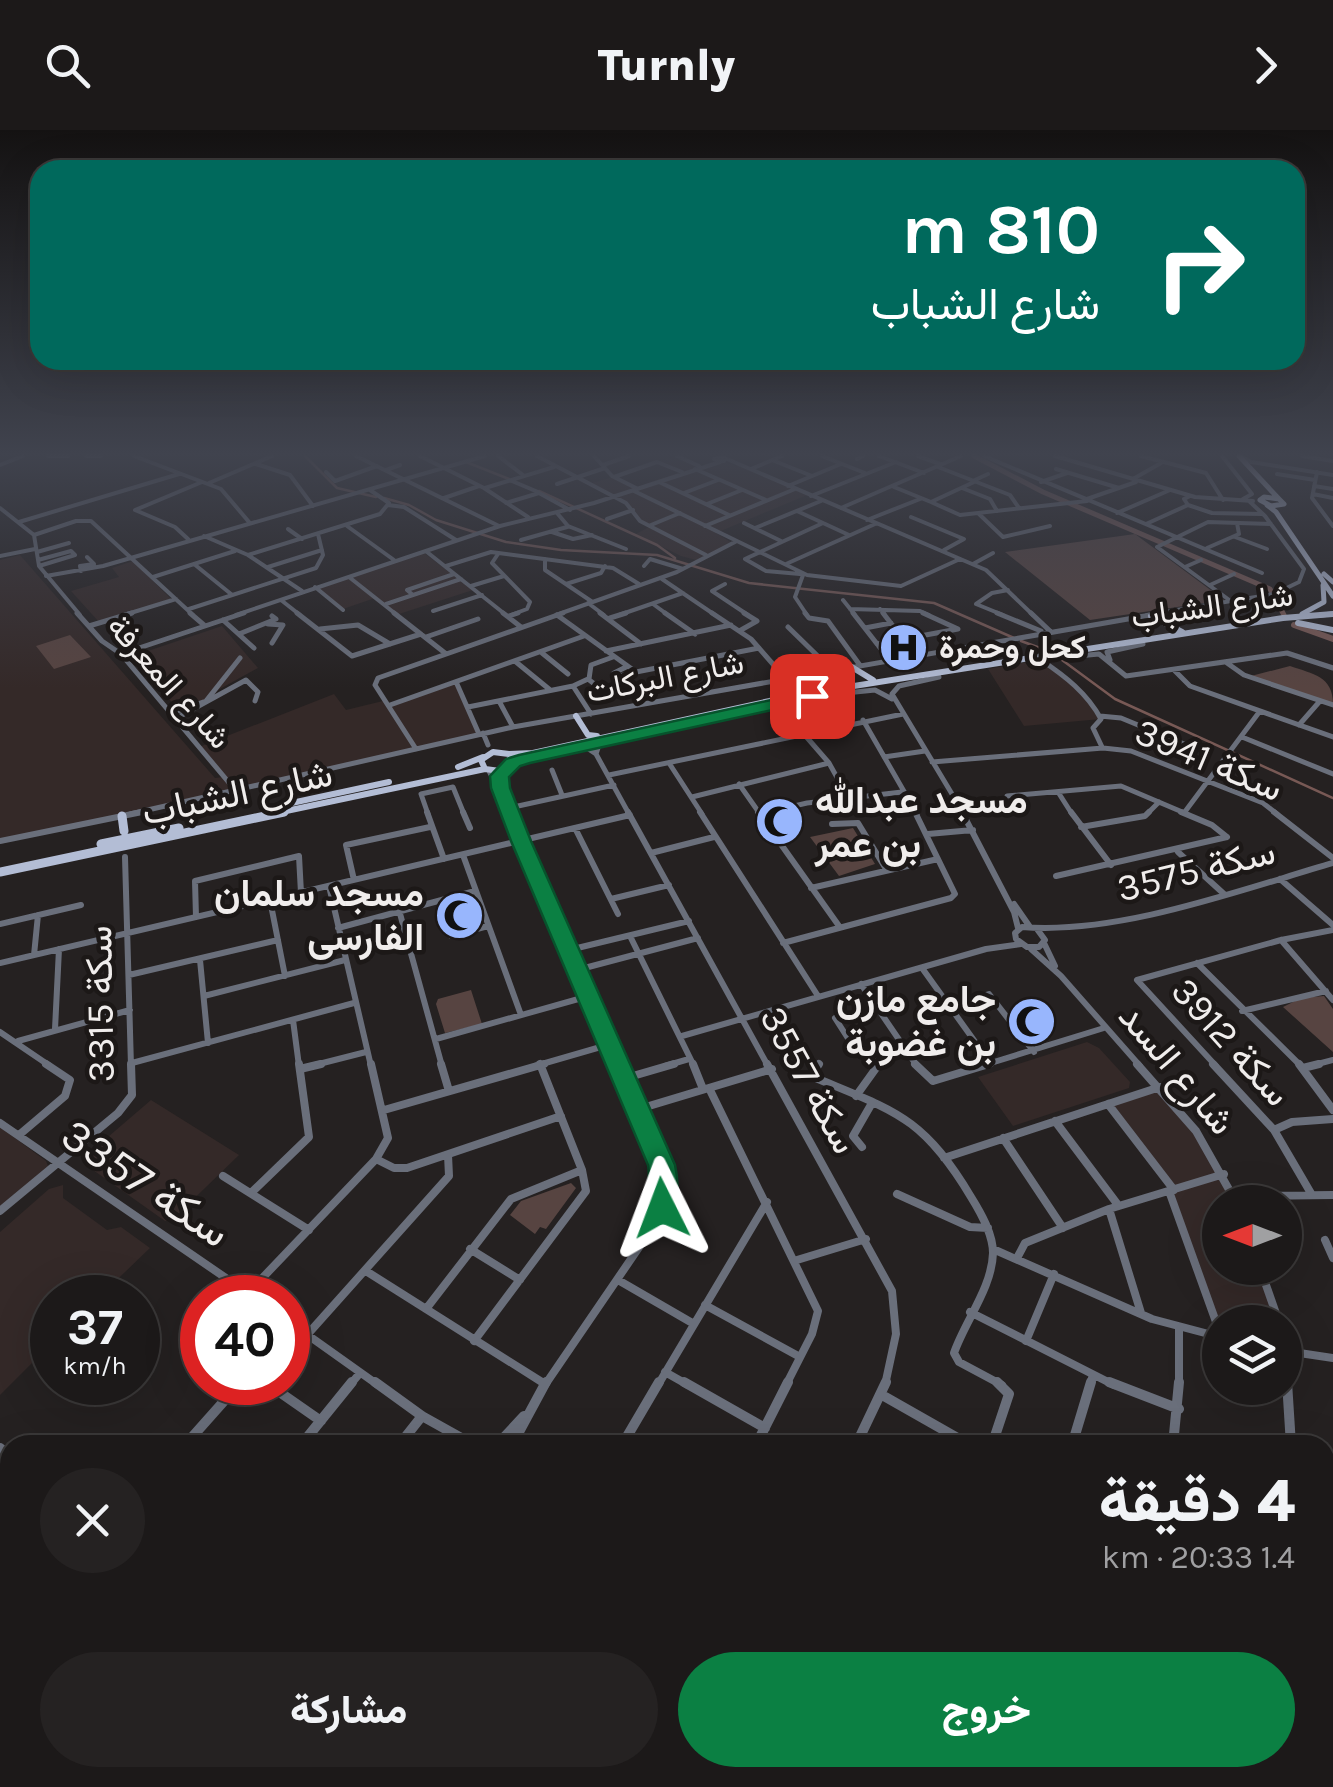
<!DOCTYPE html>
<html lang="ar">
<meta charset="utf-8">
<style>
:root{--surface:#1c1919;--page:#252222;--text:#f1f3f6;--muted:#a0a0a2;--line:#3a3838;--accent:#0b8043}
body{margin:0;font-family:Karla,Vazirmatn,sans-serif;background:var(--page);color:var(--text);direction:rtl;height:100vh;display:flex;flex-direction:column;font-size:38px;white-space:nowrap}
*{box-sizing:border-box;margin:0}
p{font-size:32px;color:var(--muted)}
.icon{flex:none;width:55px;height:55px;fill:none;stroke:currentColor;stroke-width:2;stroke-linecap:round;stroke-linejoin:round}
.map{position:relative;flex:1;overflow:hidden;direction:ltr}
.panel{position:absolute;left:0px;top:1305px;width:1335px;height:352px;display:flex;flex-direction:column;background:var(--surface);border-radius:30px 30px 0 0;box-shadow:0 10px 40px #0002,0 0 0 2px var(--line);direction:rtl}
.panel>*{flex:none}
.banner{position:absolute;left:30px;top:30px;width:1275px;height:210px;border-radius:30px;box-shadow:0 10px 40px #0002,0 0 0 2px var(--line);direction:rtl;background:#00695c;color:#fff;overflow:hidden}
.needle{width:65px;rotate:270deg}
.tools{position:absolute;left:1202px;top:1055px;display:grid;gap:20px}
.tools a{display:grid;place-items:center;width:100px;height:100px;border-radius:50%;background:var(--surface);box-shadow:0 10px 40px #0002,0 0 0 2px var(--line);font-size:50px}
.speed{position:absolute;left:30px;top:1145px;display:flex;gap:20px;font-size:50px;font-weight:700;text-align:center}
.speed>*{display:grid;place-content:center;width:130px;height:130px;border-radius:50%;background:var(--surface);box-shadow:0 10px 40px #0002,0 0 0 2px var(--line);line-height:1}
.speed small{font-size:25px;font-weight:400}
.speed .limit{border:15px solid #d22;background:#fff;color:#111}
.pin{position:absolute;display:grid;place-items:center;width:85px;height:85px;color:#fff;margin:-42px;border-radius:20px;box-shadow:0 5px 15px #0006}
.me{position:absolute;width:110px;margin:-55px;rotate:357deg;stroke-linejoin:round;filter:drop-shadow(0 0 8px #0008)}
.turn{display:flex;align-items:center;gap:35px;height:210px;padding:0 40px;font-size:45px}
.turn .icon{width:130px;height:130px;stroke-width:2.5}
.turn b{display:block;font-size:70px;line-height:85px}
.round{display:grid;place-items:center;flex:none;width:105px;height:105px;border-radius:52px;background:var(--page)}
.summary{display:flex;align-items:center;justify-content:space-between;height:170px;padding:0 40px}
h1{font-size:60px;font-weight:800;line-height:75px}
.cta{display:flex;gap:20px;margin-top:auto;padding:20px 40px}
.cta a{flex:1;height:115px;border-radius:60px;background:var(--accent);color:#fff;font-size:40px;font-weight:800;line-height:115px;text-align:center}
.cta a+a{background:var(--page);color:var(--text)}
header{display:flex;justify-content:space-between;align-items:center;height:130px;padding:0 40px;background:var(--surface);font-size:45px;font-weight:800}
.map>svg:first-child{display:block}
.built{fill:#342928}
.green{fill:#574441}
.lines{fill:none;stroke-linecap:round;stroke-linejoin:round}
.stream{stroke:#785955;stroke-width:2.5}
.river-far1{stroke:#785955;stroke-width:5}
.river{stroke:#785955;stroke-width:6}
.minor-far4{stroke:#6a6f7b;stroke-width:4}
.minor-far3{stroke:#6a6f7b;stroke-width:5}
.minor-far2{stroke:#6a6f7b;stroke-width:6}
.minor-far1{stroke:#6a6f7b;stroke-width:8}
.minor{stroke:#6a6f7b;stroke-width:10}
.major-far2{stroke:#b3bdd5;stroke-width:5}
.major-far1{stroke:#b3bdd5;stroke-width:6}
.major{stroke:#b3bdd5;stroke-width:9}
.route{fill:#0b8043;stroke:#07532c;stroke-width:2.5}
.labels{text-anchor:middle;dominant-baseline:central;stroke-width:9;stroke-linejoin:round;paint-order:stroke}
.far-street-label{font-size:32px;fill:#f0edec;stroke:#1c1817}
.far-poi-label{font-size:32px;font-weight:bold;fill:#f0edec;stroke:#1c1817;text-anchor:start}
.street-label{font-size:38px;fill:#f0edec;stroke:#1c1817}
.poi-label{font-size:38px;font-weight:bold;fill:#f0edec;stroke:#1c1817;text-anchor:end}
.near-street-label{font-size:45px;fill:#f0edec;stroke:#1c1817}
</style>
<header><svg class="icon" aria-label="forward" viewBox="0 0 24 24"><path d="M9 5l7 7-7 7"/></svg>Turnly<svg class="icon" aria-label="search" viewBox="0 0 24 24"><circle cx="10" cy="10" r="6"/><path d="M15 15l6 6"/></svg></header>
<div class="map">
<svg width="1333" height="1657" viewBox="0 0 1333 1657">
<rect width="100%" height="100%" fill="#252121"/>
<path class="built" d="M678 326 703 337 722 332 740 336 807 365 716 403 732 413 696 430 681 426 636 404 649 397 626 375 589 354 612 347 633 358 680 342 659 331Z
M424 423 473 460 396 485 375 468 343 479 317 458Z
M20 425 215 648 223 647 199 617 334 564 346 580 387 570 391 575 458 553 479 604 0 714V430Z
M133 431 171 469 99 492 71 461 119 447 112 438Z
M222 496 258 538 218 560 209 571 177 578 134 530 141 527 139 524Z
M1045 529 1097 581 1101 589 1024 596 988 539Z
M1087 912 1099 918 1130 952 1129 958 1013 996 978 947Z
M1160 957 1188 992 1236 1072H1220V1138H1260L1279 1192H1220V1203L1173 1060 1108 974Z
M151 970 239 1025 172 1090 165 1091 86 1035 87 1025Z
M0 997 46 1031 48 1036 0 1079Z
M63 1055V1068L107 1100 121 1097 150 1118 99 1167 52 1168V1213L0 1265V1102L49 1059Z
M0 1314 10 1322V1648H396L407 1657H0Z
M485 1648H774L770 1657H480Z
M939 1648H1243L1241 1657H945Z"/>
<path class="green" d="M1135 404 1224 470 1090 490 1005 422Z
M70 505 91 527 54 539 36 516Z
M1290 536C1313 544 1333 546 1333 574L1251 546Z
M853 698 875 734 839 746 810 707Z
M471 860 482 894 445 903 436 874 438 869Z
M1324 866 1333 879V922L1283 877 1301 868Z
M571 1053 576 1058 546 1099 540 1097 535 1104 510 1085 521 1071Z"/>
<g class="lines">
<path class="stream" d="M305 326 337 358 376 367
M466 332 509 349
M539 361 657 415 675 428
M384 368 409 375 436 390 506 412 561 420 657 425 749 453 934 473 1014 508
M1021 511 1051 522
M1062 530 1115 569 1333 668"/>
<path class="river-far1" d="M974 326 1043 362 1270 459 1284 485"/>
<path class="river" d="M1294 495 1333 509"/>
<path class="minor-far4" d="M48 326H68
M86 326H101
M134 326 221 359 249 392
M356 326 499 396
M420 326 484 358 528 387
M498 326 523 345
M537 326 626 373 640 391 706 425
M594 326 612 346 636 358
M677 326 699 336
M822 326 865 343
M879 326 924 343
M918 326 940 334
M984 326 1262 443
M1055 326 1195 367 1253 371
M1141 326 1206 343 1223 370
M1222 326 1252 364 1243 369
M1302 326 1333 331
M724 327V331L714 329Z
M1242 327 1251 332 1333 345
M727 329 986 440 1033 485
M857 329 863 326
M772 330 812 346
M256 334 290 345 313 376
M0 335 23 326
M603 335 629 326
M938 337 1010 365 1019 378
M695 339 766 370
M751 339 782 326
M1056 339 1119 358
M386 340 400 335
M326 342 335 351 377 336
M1317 342 1312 368 1333 396
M1277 344 1315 350
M614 347 657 332 682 342
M1133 349 1161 333
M975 350 988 344
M512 351 538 362
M659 352 729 385
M1041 352 1067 343
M209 353 272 326
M557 354 605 338
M788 356 841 334
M1314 356 1333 359
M894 357 931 372 974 352
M485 358 554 337
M962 358 990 369 997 381
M634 361 807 445 901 456 960 429
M684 363 718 350
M1313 364 1333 368
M811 366 896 332
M444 368 479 356
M1087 369 1136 352
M931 372 960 385 1087 371
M506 373 539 363 570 380
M707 374 742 360
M388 375 404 377 456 410
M1188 375 1212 383 1262 384
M0 378 34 405 39 436 80 485
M841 378 961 326
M797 381 849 405
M557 383 568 396 626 419
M1117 383 1170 360
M979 384 1003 407 1050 396
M911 387 964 409 944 420
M607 389 633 380
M867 390 920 369
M19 392 179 344
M744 393 781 411
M1146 394 1188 375 1184 369 1190 366
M651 395 680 383
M347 396 394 430
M705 396 795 359
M755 398 821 371
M288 399 302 409
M552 402 573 409 592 405
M34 405 76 391H91L193 485
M204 406 248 425 302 461
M1235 407 1267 419
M188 409 175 397 135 380 202 352
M521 410 567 397
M1207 418 1239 404 1237 393
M37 422 69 413
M427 422 506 485
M498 424 492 433 530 472 527 479 511 485
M248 425 380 384 389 373 370 360
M0 426 35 419
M545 429V440L591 471
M38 430 71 421 75 425 39 436
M194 434 231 464
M786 434 875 394
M973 434 993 423
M446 436 491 422 613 438 639 454
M644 436 650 429 683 439
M268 437 322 420
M1185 437 1201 430
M81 441 80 436 94 434 87 427
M800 444 766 441 745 429 823 393
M803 445 795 467 807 485
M46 446 103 436 485 326
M153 447 235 421
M349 447 397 485
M662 449 715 485
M566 454 601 443 605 436
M725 454 712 461 748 485
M1210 455 1234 444
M471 456 504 446
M315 457 343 480
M413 465 407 460 454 444
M281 470 300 485
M843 470 855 485
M1232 472 1157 417 1208 392 1271 394
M588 473 604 485
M386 474 461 449
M653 474 668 485
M189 479 316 438 323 425 318 404
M850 479 920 481 929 485
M880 479 885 485
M433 481 482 465
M124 485 176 469
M236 485 500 396 594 373 720 332
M556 485 677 442 735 412
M619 485 683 463
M1003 485 976 474 992 463 1008 460
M1147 485 1274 464 1299 452 1304 439 1265 386 1249 371"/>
<path class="minor-far3" d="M77 483 102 511 121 524 236 661
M190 483 204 495
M297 483 352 526 421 504
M394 483 445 523
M503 483 521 497
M600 483 641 514
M665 483 695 504
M712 483 751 509 785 548
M805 483 809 488 828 491 859 534
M853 483 888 528
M883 483 903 509
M997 483 1041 501
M1031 483 1050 501
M557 485 636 542 759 518
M509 486 518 483
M610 488 626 483
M223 490 254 518
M268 494 283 495 272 513
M89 496 132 483
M788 497 830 538
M865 498 891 493
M320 499 358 495 390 514
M741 500 757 491 744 483
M239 504 276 489 272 486
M426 507 478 489
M877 514 958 499 923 483
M606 521 731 495
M542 523 568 544
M121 524 244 483
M1056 528 1099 524 1126 546 1287 523 1333 538
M1041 530C1065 546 1087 563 1101 589L1093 598 1102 617
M1110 530 1107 522 1143 514
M516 532 549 559
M1227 533 1244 545 1333 575
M626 537 614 543 619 546 634 543
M1175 541 1190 556 1333 607
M939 547 899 556 892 564 964 684
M589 549 591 535 613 527
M457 554 479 604
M573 556 591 584
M836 564 875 560 892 569
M499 571 513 597
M390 575 584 506
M468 577 573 556 588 549 597 556
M170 584 206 571 240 528
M1100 586 1121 588 1206 623
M175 589 246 550 258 562 255 571
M863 590 917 684
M1299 595 1320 571
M483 603 488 615
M803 603 829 633 849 669
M1242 607 1333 644
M416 619 375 555 378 548 563 483
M546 624 587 618 596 624
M596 624 629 684
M596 624 599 615 641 603
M884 627 925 621
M932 632 1103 618 1131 621 1263 673 1277 684
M669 633 702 684
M552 640 562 665
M489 641 511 684
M609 645 903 584
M739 654 760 684
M1058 662 1072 684
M1007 666 1121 656 1187 684
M692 667 829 633
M509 678 614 655
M1184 683 1260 581
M130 684 513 597 1162 483
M428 684 421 664 453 657 464 684
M760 684 807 673 902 662
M1147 684 1159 672"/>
<path class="minor-far2" d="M427 682 444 729
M463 682 470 698
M510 682 620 936
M628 682 768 936
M700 682 818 866
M758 682 839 796
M962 682 1014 782 1018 798
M1071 682 1111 735
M1181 682 1212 695 1227 707
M1274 682 1333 728
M760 684 770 682
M832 694 858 693 886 739
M1081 697 1145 686 1149 682
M575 698 618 784
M928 704 973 700
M0 711 142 682
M1178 722 1224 764
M651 723 714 707
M463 725 521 885
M125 727 131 936
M1056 746 1227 707
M1280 749 1333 795
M354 750 346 715 430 697
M329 756 371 936
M811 758 938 729
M611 769 669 755
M270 770 285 846
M1014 774 1030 797
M399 780 442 936
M196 787 195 751 299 726 301 763
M0 794 81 775
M338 798 475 761
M1037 799 1045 810 1039 817H1027L1016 809 1015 803 1022 797C1119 805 1240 760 1333 733
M451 806 488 796
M630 806 694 936
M1281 810 1333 870
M783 813 951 768 955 764 915 682
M1044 813 1055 836
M1031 819 1061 846 1140 936
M569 820 689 791
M34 825 38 785
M200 830 208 913
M0 833 630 685
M1197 833 1301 936
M922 838 991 934
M577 840 698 808
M129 845 278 810
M861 854 917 936
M204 866 345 830
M952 876 989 864 1034 922
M1242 881 1326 861
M835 888 858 924 878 932
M293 890 299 936
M55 899 59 819
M0 902 50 936
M682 906 986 819 1021 814
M436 909 589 866
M18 911 130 880
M132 933 354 873
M311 936 366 922
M535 936 611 914
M665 936 689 929
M877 936 890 918 902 914
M981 936 1104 898
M1216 936 1137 850 1281 810 1333 800
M1310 936 1333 930"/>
<path class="minor-far1" d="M441 934 449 961
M693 934 703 959
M767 934 892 1161 896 1204 885 1255
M819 934 811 946C894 981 922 985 971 1067 981 1083 993 1104 993 1123 992 1158 965 1191 954 1223L959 1232 1002 1255
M915 934 933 951 989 934
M1137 934 1196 1001 1236 1072
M1213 934 1274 1000 1312 1065
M1299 934 1333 980
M1303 938 1319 934
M300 939 321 934
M626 948 674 934
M709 958 818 1181 812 1204 786 1255
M856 966 879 934
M1108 974 1174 1060
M639 979 772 939
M384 980 544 934
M1055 991 1118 1075
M0 993 255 1168
M1274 1000 1292 992 1333 989
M19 1005 65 966 70 950 46 934
M1003 1008 1063 1098
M862 1017 853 1006 872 973
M944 1028 1160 957
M376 1029 394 1038H407L561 986
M223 1046 309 1100
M1169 1061 1220 1203
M251 1063 309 1007 299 934
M897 1064 970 1097 988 1098
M1234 1066 1333 1065
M1109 1079 1141 1183
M0 1081 118 983 132 965 131 934
M1325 1110 1333 1128
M470 1119 520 1150
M993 1119 1152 1189 1220 1207
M1017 1128 1025 1113 1109 1079 1224 1044
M797 1130 866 1109
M1260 1138 1279 1192
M366 1141 545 1254
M618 1150 694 1194
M248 1163 376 1029 388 1008 371 934
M705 1175 800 1227
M426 1179 511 1069 582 1040
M970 1182 1114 1255
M288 1191 378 1255
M1179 1199V1255
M307 1205 449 1046 448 1025
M474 1211 586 1061 582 1040 540 934
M1026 1211 1054 1144
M1285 1215 1287 1255
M1286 1221 1333 1228
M665 1242 688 1255
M264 1252 268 1255
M238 1255 241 1252
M350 1255 360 1243
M545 1255 657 1091 665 1053 619 934
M658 1255 767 1072
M1090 1255 1093 1245"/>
<path class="minor" d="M265 1252 321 1291
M375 1252 422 1286 474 1315
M684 1252 765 1298
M1109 1252 1179 1279
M1287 1252 1291 1315
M882 1265 970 1315
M185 1315 241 1252
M301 1315 352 1252
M399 1315 422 1286
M497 1315 524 1286
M512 1315 546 1252
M622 1315 659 1252
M756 1315 788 1252
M856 1315 886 1252
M915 1315 917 1310
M992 1315 1009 1264 997 1252
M1072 1315 1091 1252
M1173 1315 1179 1252
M0 1318 10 1327
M0 1459 10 1469
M1325 1526 1333 1531
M1325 1593 1333 1597
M200 1648 210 1657
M385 1648 396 1657
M727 1648 739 1657
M931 1648 945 1657
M1194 1648 1209 1657
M270 1657 278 1648
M489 1657 495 1648
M717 1657 721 1648
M891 1657 895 1648
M1015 1657 1017 1648
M1241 1657 1243 1648
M1305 1657 1306 1648"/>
<path class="major-far2" d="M1239 326 1279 369
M1264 367 1279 369 1284 374 1271 376 1260 370Z
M1267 375 1276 382 1333 466
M1324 444 1333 452
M1302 484 1324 472 1323 455
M1320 485 1333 484"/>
<path class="major-far1" d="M1151 486 1182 502
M1298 493 1333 500
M850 536 873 550
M576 586 588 605 597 606
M493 622 509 624 512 635 500 641 485 639 481 630Z
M509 624 533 623 797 565 1283 488 1333 484
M458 637 483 627
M287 674 389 652
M272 684 485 639"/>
<path class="major" d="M122 686 124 701
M101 714 179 698
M0 742 284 682"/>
</g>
<linearGradient id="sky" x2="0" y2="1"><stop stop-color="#141212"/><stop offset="0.58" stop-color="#40434e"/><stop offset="1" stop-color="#40434e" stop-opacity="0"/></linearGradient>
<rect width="1333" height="558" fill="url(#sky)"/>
<path class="route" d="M812 561 820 566 818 570 530 633 520 636 509 647 510 658 531 711 675 1035C679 1053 679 1069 671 1086L662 1090 652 1086C645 1071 651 1052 648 1035L511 711 491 658 490 646 506 629 519 625Z"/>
<defs>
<symbol id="hospital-disc" viewBox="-11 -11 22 22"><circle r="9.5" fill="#98b6fd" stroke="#1c1817"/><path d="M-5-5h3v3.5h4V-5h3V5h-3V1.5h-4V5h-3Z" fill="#111"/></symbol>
<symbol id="mosque-disc" viewBox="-11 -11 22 22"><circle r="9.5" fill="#98b6fd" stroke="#1c1817"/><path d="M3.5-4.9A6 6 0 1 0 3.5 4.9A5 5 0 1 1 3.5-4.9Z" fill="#111"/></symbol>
</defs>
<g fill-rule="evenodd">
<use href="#hospital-disc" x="876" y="490" width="55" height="55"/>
<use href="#mosque-disc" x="752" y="664" width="55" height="55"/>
<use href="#mosque-disc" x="432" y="758" width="55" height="55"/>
<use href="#mosque-disc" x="1004" y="864" width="55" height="55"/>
</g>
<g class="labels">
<g class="far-street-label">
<text transform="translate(1212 476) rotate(-8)">شارع الشباب</text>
<text transform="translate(665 547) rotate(-11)">شارع البركات</text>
<text transform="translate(169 552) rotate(48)">شارع المعرفة</text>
</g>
<g class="far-poi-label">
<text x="939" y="517">كحل وحمرة</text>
</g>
<g class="street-label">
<text transform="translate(1209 630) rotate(23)">سكة 3941</text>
<text transform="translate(237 663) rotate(-12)">شارع الشباب</text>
<text transform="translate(1196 740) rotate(-14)">سكة 3575</text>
<text transform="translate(100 874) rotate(-91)">سكة 3315</text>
<text transform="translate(1231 912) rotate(48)">سكة 3912</text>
<text transform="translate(1177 939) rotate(50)">شارع السد</text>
<text transform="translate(809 950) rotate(61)">سكة 3557</text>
</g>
<g class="poi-label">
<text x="815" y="670" text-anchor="start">مسجد عبدالله<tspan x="815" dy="44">بن عمر</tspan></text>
<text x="424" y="763">مسجد سلمان<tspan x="424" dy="44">الفارسى</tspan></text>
<text x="996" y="869">جامع مازن<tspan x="996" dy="44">بن غضوبة</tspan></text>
</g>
<g class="near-street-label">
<text transform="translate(146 1053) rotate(34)">سكة 3357</text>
</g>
</g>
</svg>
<div class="tools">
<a><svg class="needle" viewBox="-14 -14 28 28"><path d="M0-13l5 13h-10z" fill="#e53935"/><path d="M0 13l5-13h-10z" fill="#a0a0a2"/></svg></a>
<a><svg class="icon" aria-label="layers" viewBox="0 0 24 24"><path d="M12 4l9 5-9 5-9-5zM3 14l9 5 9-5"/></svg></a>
</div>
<div class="speed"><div>37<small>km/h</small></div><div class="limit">40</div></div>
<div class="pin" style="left:812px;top:566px;background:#d93025"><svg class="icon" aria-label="arrive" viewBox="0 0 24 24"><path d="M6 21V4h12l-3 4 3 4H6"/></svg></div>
<svg class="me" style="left:662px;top:1078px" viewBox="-20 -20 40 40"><path d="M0-17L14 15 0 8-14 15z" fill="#0b8043" stroke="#fff" stroke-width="4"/></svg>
<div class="banner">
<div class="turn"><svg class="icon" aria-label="right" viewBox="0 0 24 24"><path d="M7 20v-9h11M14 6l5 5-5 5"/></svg><div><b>810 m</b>شارع الشباب</div></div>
</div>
<section class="panel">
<div class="summary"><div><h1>4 دقيقة</h1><p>1.4 km · 20:33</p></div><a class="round"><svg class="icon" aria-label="close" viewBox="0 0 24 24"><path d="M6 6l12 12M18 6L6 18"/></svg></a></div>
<div class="cta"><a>خروج</a><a>مشاركة</a></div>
</section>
</div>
